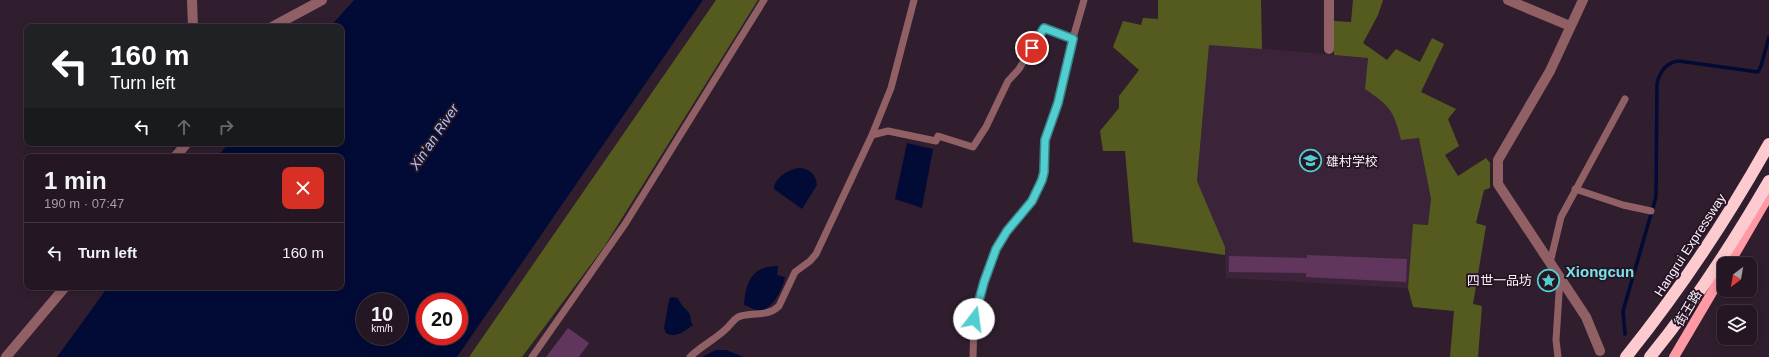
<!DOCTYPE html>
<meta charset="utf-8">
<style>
:root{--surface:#241622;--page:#2c1f2a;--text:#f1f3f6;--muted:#a39fa5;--line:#413540}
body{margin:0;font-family:Arial,"Noto Sans SC",sans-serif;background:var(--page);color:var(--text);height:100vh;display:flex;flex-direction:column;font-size:15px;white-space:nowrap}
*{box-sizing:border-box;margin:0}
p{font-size:13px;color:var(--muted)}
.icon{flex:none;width:22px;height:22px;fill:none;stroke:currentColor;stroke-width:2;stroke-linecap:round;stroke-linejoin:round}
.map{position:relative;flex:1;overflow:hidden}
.drawer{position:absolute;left:24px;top:154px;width:320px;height:136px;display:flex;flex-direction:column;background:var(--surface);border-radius:8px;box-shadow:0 2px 10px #0003,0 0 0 1px var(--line)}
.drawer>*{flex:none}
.hud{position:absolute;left:24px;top:24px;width:320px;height:122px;border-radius:8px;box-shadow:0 2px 10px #0003,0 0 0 1px var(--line);background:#202124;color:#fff;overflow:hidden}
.needle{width:26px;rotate:211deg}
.fabs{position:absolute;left:1717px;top:257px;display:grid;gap:8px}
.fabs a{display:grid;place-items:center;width:40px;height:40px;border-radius:8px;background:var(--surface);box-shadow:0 2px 10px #0003,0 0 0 1px var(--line);font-size:20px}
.speed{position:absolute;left:356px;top:293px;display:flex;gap:8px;font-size:20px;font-weight:700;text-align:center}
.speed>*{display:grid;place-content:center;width:52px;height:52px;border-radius:50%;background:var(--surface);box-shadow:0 2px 10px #0003,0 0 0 1px var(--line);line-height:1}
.speed small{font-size:10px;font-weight:400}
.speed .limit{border:6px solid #d22;background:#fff;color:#111}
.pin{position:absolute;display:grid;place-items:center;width:34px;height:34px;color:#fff;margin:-17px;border:2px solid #fff;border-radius:50%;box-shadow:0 1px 4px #0007}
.me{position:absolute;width:44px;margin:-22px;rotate:15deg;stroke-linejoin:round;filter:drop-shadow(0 0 3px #0008)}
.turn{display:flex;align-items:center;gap:14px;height:84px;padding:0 20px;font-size:18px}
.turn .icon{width:52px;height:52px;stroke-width:2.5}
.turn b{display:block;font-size:28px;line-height:34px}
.lanes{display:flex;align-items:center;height:38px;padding:0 20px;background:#0003;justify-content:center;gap:20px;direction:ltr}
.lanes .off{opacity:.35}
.round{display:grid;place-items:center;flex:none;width:42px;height:42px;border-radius:8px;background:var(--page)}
.overview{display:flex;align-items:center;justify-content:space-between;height:68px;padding:0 20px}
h1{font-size:24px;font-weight:700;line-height:30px}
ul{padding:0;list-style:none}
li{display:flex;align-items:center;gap:12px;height:60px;padding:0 20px;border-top:1px solid var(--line)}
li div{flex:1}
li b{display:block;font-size:15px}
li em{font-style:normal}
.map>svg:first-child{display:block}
.built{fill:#3b2439}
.forest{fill:#555b1f}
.water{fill:#010b35;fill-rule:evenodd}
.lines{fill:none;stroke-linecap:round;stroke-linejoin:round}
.stream{stroke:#010b35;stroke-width:3.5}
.building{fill:#60365e}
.service{stroke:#916065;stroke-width:7}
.minor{stroke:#916065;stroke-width:10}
.primary{stroke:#ff9aa5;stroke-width:10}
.motorway{stroke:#fdcbcf;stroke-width:12}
.route-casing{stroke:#358587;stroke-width:10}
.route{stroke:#52cdd0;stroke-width:7}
.labels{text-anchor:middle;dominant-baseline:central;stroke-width:4;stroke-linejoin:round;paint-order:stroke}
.poi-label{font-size:13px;fill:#fcf0fb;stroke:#261524;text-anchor:start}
.street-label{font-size:13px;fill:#fcf0fb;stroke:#261524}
.water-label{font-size:14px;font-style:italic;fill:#b0c6f3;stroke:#261524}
.quarter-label{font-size:15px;font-weight:bold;fill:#76e3e5;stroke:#261524}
</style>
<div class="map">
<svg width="1769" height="357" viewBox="0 0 1769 357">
<rect width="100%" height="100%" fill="#301e2e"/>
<path class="built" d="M1209 44 1368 58 1365 89 1386 103 1396 119 1401 140 1419 138 1431 199 1428 225 1413 224 1408 288 1226 278 1225 247 1197 181Z"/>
<path class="forest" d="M716 0H758L604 247 522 357H469Z
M1158 0H1261L1262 49 1209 45 1197 181 1225 247V255L1133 242 1125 151H1103L1100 131 1119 108V96L1139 70 1113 47 1123 21 1141 25 1143 18 1158 19Z
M1353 0H1383L1378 15 1363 43 1387 60 1396 49 1420 62 1432 38 1444 44 1421 92 1456 109 1448 119 1459 146 1445 155 1458 176 1486 158 1490 163V188L1484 190 1476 223 1486 226 1473 304 1482 306 1478 357H1450L1454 311 1413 307 1408 288 1413 224 1428 225 1431 199 1419 138 1401 140C1394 111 1390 106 1365 89L1368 58 1334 55V21L1351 22Z"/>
<path class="water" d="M354 0H703L457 357H57L108 287H341V157H217L229 143H341V27H330ZM365 302H399V336H365ZM425 302H459V336H425Z
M907 143 933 149 922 208 895 199Z
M798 168C809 168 816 174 817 185L802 209 774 189C774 178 788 170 798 168Z
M778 266 777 275 785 277C783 289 771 314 756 310 752 309 748 306 744 305 746 281 752 266 778 266Z
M671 297 678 298C680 305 687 309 690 315 691 319 690 321 693 325 686 330 676 339 666 333L664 328 669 300Z
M716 350H726L744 357H702Z"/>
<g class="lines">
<path class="stream" d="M1625 334 1623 311 1656 197 1657 83C1660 72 1666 62 1679 61L1758 72 1761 66 1769 37"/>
</g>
<path class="building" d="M1307 255 1407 259 1406 282 1306 277V273L1229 272V256L1307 258Z
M568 328 589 343 579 357H546Z"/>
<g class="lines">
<path class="service" d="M872 135 888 131 936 141 938 136 973 147 986 127 1008 81 1019 69 1044 28 1073 39
M1575 189 1623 205 1651 211
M1550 263 1561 217 1625 99
M532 357 625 224 764 0
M690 357C701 346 716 339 727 328 731 324 733 320 738 317 752 311 767 318 779 306L795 272 810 261 816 254 872 135 891 88 914 0
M973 357 974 319 984 282 996 249 1007 231 1032 201 1044 172 1045 140 1058 103 1073 38 1084 0
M1558 357 1556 340 1560 278"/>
<path class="minor" d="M192 0 193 27
M1329 0V49
M1508 0 1570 26
M1583 0 1550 71 1498 160V184L1586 317 1600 351
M272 27 322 0
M175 157 187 143
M6 357 65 287"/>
<path class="primary" d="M1729 264 1769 195
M1674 357 1724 272"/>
<path class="motorway" d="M1626 357C1680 290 1727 219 1769 144
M1650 357C1695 302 1733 243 1769 181"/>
</g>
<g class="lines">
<defs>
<path id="route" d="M974 319 984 282 996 249 1007 231 1032 201 1042 180 1044 172 1045 140 1058 103 1073 39 1044 28 1032 48"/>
</defs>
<use href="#route" class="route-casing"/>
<use href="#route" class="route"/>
</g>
<defs>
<symbol id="school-ring" viewBox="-11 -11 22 22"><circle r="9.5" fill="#261524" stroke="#52cdd0" stroke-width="1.5"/><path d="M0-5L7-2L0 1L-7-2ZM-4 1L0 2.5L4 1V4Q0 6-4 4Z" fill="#52cdd0"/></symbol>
<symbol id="sight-ring" viewBox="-11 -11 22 22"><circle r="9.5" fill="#261524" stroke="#52cdd0" stroke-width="1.5"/><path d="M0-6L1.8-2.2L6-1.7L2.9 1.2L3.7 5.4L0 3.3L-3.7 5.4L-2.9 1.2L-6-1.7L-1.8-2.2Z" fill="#52cdd0"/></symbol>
</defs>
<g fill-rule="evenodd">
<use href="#school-ring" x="1298" y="148" width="25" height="25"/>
<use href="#sight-ring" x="1536" y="268" width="25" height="25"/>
</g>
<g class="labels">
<g class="poi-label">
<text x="1326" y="161">雄村学校</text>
<text x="1532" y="280" text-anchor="end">四世一品坊</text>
</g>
<g class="street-label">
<text transform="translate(1690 245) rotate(-57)">Hangrui Expressway</text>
<text transform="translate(1688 308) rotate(-59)">街王路</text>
</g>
<g class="water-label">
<text transform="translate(434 137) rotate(-56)">Xin’an River</text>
</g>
<g class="quarter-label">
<text x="1600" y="271">Xiongcun</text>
</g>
</g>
</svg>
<div class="fabs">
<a><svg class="needle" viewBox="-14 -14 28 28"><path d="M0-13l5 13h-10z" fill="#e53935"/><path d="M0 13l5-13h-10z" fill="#a39fa5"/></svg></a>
<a><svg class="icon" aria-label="layers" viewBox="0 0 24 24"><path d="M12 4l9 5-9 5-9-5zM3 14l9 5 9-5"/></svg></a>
</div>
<div class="speed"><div>10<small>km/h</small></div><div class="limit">20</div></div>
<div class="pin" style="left:1032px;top:48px;background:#d93025"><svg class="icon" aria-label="arrive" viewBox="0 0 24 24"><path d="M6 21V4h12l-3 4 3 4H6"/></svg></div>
<svg class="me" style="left:974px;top:319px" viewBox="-20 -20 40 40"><circle r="19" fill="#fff"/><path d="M0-13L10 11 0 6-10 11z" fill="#52cdd0"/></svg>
<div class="hud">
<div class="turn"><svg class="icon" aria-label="left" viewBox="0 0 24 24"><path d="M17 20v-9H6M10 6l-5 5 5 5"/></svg><div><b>160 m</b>Turn left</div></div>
<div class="lanes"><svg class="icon" aria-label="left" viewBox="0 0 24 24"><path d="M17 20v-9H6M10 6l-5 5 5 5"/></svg><svg class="icon off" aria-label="ahead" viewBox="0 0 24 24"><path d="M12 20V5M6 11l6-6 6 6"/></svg><svg class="icon off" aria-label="right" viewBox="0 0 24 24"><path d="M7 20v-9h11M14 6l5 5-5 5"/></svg></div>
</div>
<section class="drawer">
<div class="overview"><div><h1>1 min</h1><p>190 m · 07:47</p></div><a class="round" style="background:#d93025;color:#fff"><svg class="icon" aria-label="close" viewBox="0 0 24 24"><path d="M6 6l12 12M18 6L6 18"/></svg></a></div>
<ul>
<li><svg class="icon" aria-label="left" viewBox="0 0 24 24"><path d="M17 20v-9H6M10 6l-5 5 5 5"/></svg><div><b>Turn left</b></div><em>160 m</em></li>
</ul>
</section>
</div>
